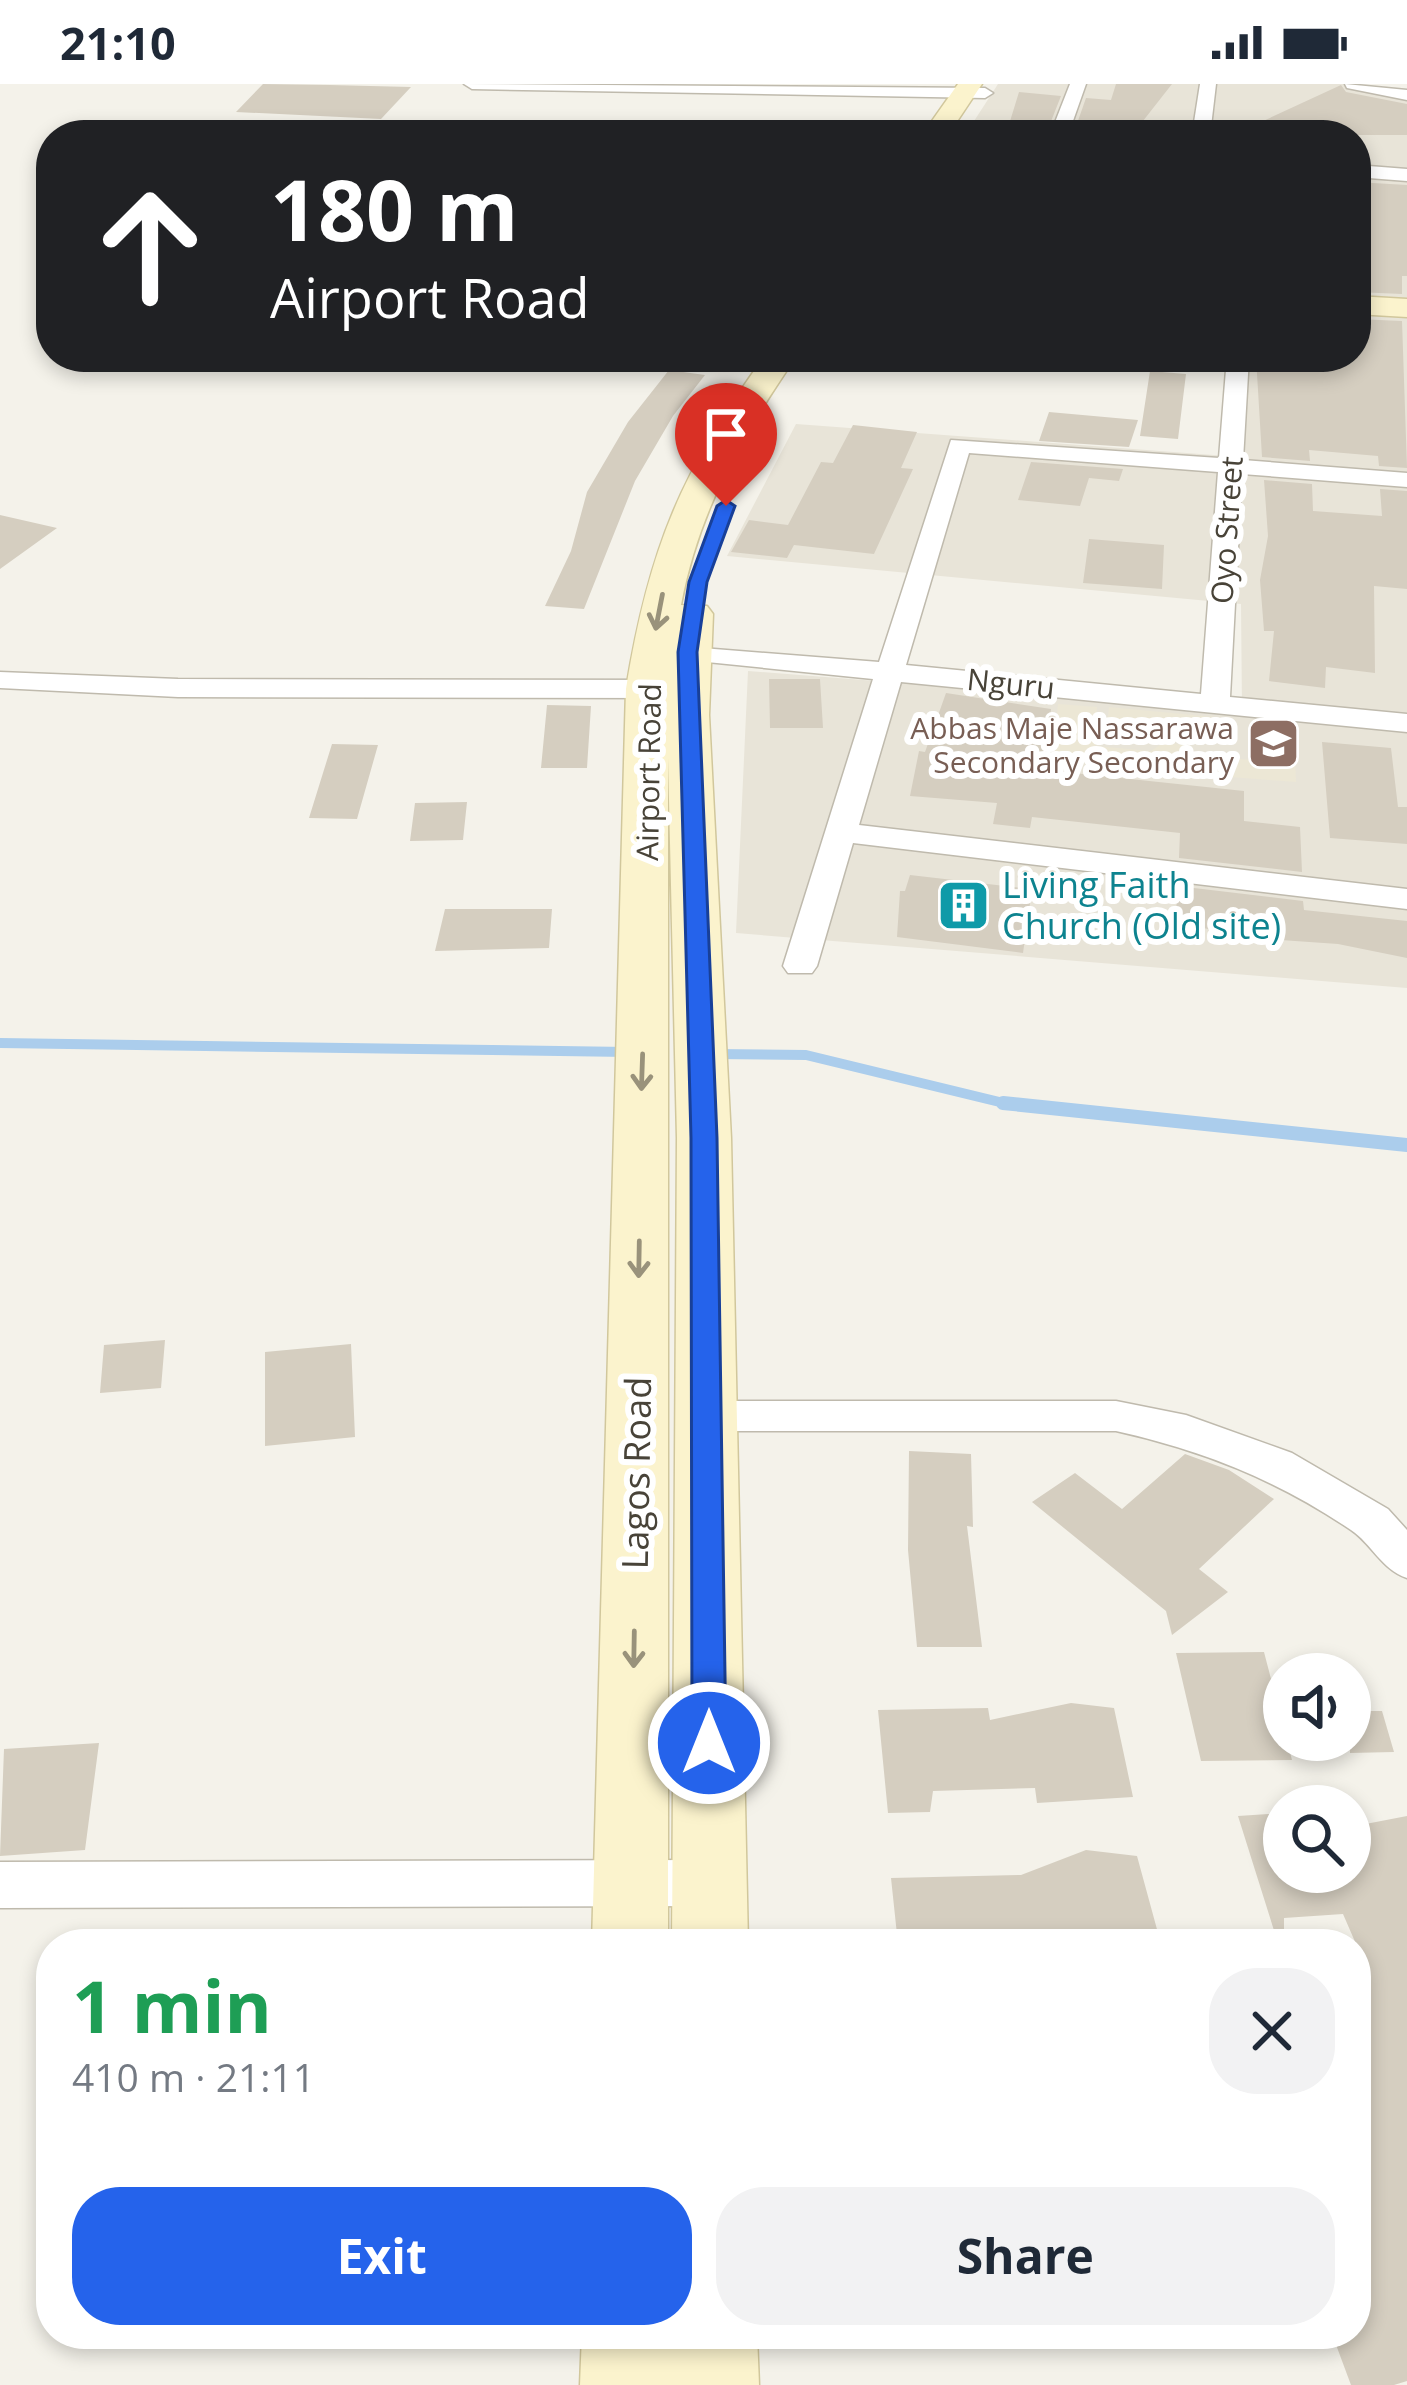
<!DOCTYPE html>
<meta charset="utf-8">
<style>
:root{--surface:#fff;--page:#f2f2f3;--text:#1f2937;--muted:#747a83;--accent:#2563eb}
body{margin:0;font-family:"Open Sans",sans-serif;background:var(--page);color:var(--text);height:100vh;display:flex;flex-direction:column;font-size:45px;white-space:nowrap}
*{box-sizing:border-box;margin:0}
p{font-size:39px;color:var(--muted)}
.icon{flex:none;width:66px;height:66px;fill:none;stroke:currentColor;stroke-width:2;stroke-linecap:round;stroke-linejoin:round}
.map{position:relative;flex:1;overflow:hidden}
.side{position:absolute;left:36px;top:1845px;width:1335px;height:420px;display:flex;flex-direction:column;background:var(--surface);border-radius:48px;box-shadow:0 6px 18px #0003}
.side>*{flex:none}
.banner{position:absolute;left:36px;top:36px;width:1335px;height:252px;border-radius:48px;box-shadow:0 6px 18px #0003;background:#202124;color:#fff;overflow:hidden}
.controls{position:absolute;left:1263px;top:1569px;display:grid;gap:24px}
.controls a{display:grid;place-items:center;width:108px;height:108px;border-radius:50%;background:var(--surface);box-shadow:0 6px 18px #0003;font-size:60px}
.pin{position:absolute;display:grid;place-items:center;width:102px;height:102px;color:#fff;margin:-123px -51px;border-radius:50% 50% 50% 0;rotate:-45deg;box-shadow:0 0 12px #0007}
.pin .icon{rotate:45deg}
.me{position:absolute;width:132px;margin:-66px;rotate:0deg;stroke-linejoin:round;filter:drop-shadow(0 0 9px #0008)}
.turn{display:flex;align-items:center;gap:42px;height:252px;padding:0 36px;font-size:54px}
.turn .icon{width:156px;height:156px;stroke-width:2.5}
.turn b{display:block;font-size:84px;line-height:102px}
.round{display:grid;place-items:center;flex:none;width:126px;height:126px;border-radius:48px;background:var(--page)}
.head{display:flex;align-items:center;justify-content:space-between;height:204px;padding:0 36px}
h1{font-size:72px;font-weight:700;line-height:90px;color:#1e9e55}
.button{display:flex;gap:24px;margin-top:auto;padding:24px 36px}
.button a{flex:1;height:138px;border-radius:48px;background:var(--accent);color:#fff;font-size:48px;font-weight:700;line-height:138px;text-align:center}
.button a+a{background:var(--page);color:var(--text)}
.status{display:flex;justify-content:space-between;align-items:center;height:84px;padding:0 60px;background:var(--surface);direction:ltr}
.status svg{height:33px;fill:currentColor}
.map>svg:first-child{display:block}
.residential{fill:#e8e4d8}
.education{fill:#ece7d5}
.lines{fill:none;stroke-linecap:round;stroke-linejoin:round}
.stream-far1{stroke:#abcdec;stroke-width:10}
.stream{stroke:#abcdec;stroke-width:14}
.building{fill:#d5cec0}
.minor-casing{stroke:#bfbaad;stroke-width:3}
.secondary-casing{stroke:#d1c79c;stroke-width:3}
.minor{fill:#fff;fill-rule:evenodd}
.secondary{fill:#fbf3cd;fill-rule:evenodd}
.oneway{stroke:#99927b}
.route{fill:#2563eb;stroke:#184099;stroke-width:3}
.labels{text-anchor:middle;dominant-baseline:central;stroke-width:12;stroke-linejoin:round;paint-order:stroke}
.far-street-label{font-size:30px;fill:#484338;stroke:#fff}
.far-education-label{font-size:30px;fill:#785e54;stroke:#fff;text-anchor:end}
.culture-label{font-size:36px;fill:#0d838f;stroke:#fff;text-anchor:start}
.street-label{font-size:36px;fill:#484338;stroke:#fff}
</style>
<div class="status"><b>21:10</b><svg viewBox="0 0 49 12"><path d="M0 12V9h3v3zM5 12V6h3v6zM10 12V3h3v9zM15 12V0h3v12zM26 1h20v11H26zM47 4h2v5h-2z"/></svg></div>
<div class="map">
<svg width="1407" height="2301" viewBox="0 0 1407 2301">
<rect width="100%" height="100%" fill="#f4f2ea"/>
<path class="residential" d="M998 0H1353L1407 11V904L736 849 748 587 1242 626 1241 520 727 472 796 340 1240 373 1234 273H1356V51H965Z"/>
<path class="education" d="M1058 620 1097 623 1095 662 1151 667 1163 659 1190 661V667L1205 672 1252 676V637L1294 640 1296 698 1090 682V676L1052 673Z
M1109 623 1214 633 1213 650 1107 640Z"/>
<g class="lines">
<path class="stream-far1" d="M0 959 628 968
M714 970 806 971 1016 1022"/>
<path class="stream" d="M1003 1019 1407 1061"/>
</g>
<path class="building" d="M263 0 330 1 411 3 381 35 236 28Z
M1116 0H1172L1132 51H1073L1086 14 1111 16Z
M1341 1 1346 8 1407 20V51H1233Z
M1019 8 1061 12 1046 50 1007 47Z
M1356 98 1407 101V192H1402V210L1356 208Z
M1356 235 1402 237 1407 384 1379 382 1378 372 1309 366 1310 377 1262 373 1256 273H1356Z
M669 286 705 291 673 332 635 397 584 525 545 522 571 467 587 408 628 338Z
M1150 287 1186 290 1178 355 1140 352Z
M1049 328 1138 336 1129 363 1039 357Z
M853 341 917 348 901 384 913 385 874 470 794 461 787 474 731 468 749 436 788 441 821 378 833 379Z
M1031 378 1123 385 1119 397 1089 394 1080 422 1018 416Z
M1264 396 1312 400 1313 427 1382 432 1380 405 1407 407V505L1374 502 1375 589 1326 583 1325 604 1269 597 1274 547H1264L1260 496 1268 452Z
M0 431 57 444 0 485Z
M1089 455 1164 461 1162 505 1083 499Z
M769 595H820L823 644H770Z
M946 609 1051 625 1045 686 1244 707V737L1300 743 1302 788 1179 774 1180 749 1032 733 1030 744 993 740 997 719 910 712 919 667 925 668Z
M547 621 591 622 587 684H541Z
M1322 658 1391 664 1398 723H1407V760L1330 754Z
M332 660 378 661 357 735 309 734Z
M467 718 463 756 410 757 415 719Z
M910 791 1032 805 1023 869 897 853 900 807H905Z
M1177 802 1303 817 1304 826 1407 837V874L1338 860 1222 852V847L1176 840Z
M445 825H552L549 864 435 867Z
M165 1256 161 1304 100 1309 104 1261Z
M351 1260 355 1353 265 1362V1268Z
M909 1367 971 1370 973 1443 967 1442 982 1563H917L908 1466Z
M1185 1370 1229 1386 1274 1415 1199 1485 1228 1508 1172 1551 1166 1527 1032 1418 1075 1389 1122 1425Z
M1264 1568 1292 1676 1201 1677 1176 1569Z
M1071 1619 1114 1624 1133 1713 1037 1719 1035 1704 933 1707 930 1728 888 1729 878 1626 988 1624 990 1636Z
M1350 1627H1382L1394 1668 1350 1669Z
M99 1659 85 1766 0 1772 4 1665Z
M1284 1729V1788H1350V1743L1407 1732V2297L1394 2301H1351L1332 2250H1356V1860L1343 1830 1284 1834V1855L1277 1856 1238 1732Z
M1086 1766 1137 1772 1161 1860H898L891 1794 1021 1791Z"/>
<g class="lines">
<defs>
<path id="minor" d="M464 0 985 4 993 9 985 14 472 5Z
M1070 0H1086L1068 51H1050Z
M1200 0H1216L1210 51H1192Z
M1345 0 1407 6V16L1347 4Z
M1356 81 1407 85V97L1356 93Z
M1227 273H1249L1243 376 1407 389V403L1242 390 1230 613 1407 630V648L901 598 859 741 1407 805V825L853 759 817 882 812 889H788L783 882 873 595 687 576 677 574V562L879 578 951 356 1219 374ZM969 369 1218 388 1201 610 906 581Z
M0 588 178 595 678 596 692 605 678 614 178 613 0 604Z
M706 1317H1116L1186 1331 1292 1369 1388 1425 1407 1446V1494C1381 1485 1372 1460 1351 1446 1277 1396 1202 1366 1116 1347H706L691 1343 685 1332 691 1321Z
M710 1776 728 1783 736 1799 728 1815 710 1822 0 1824V1778Z"/>
<path id="secondary" d="M958 0H982L948 51H922Z
M1356 212 1407 215V233L1356 230Z
M764 273H796C742 352 699 425 681 521L707 522 713 530 709 631 731 1054 748 1860H672L677 1054 668 674V1860H592L626 605C649 464 681 388 764 273Z
M582 2250H757L759 2301H580Z"/>
</defs>
<use href="#minor" class="minor-casing"/>
<use href="#secondary" class="secondary-casing"/>
<use href="#minor" class="minor"/>
<use href="#secondary" class="secondary"/>
</g>
<defs><path id="oneway-shaft" d="M-6 0H5M1.5-3L5.5 0L1.5 3" fill="none" stroke-width="1.6" stroke-linecap="round" stroke-linejoin="round" transform="scale(3)"/></defs>
<g class="oneway">
<use href="#oneway-shaft" transform="translate(659 528) rotate(101)"/>
<use href="#oneway-shaft" transform="translate(642 988) rotate(92)"/>
<use href="#oneway-shaft" transform="translate(639 1175) rotate(91)"/>
<use href="#oneway-shaft" transform="translate(634 1565) rotate(91)"/>
</g>
<path class="route" d="M726 416 735 422 707 498 697 568 717 1054 726 1659 721 1669H697L692 1659 691 1054 678 568 689 498 717 422Z"/>
<defs>
<symbol id="school-square" viewBox="-11 -11 22 22"><rect x="-9" y="-9" width="18" height="18" rx="4" fill="#8d6e63" stroke="#fff"/><path d="M0-5L7-2L0 1L-7-2ZM-4 1L0 2.5L4 1V4Q0 6-4 4Z" fill="#fff"/></symbol>
<symbol id="building-square" viewBox="-11 -11 22 22"><rect x="-9" y="-9" width="18" height="18" rx="4" fill="#0f9aa8" stroke="#fff"/><path d="M-4-6H4V6H1V3H-1V6H-4ZM-2.5-4.3h1.7v1.8h-1.7ZM.8-4.3h1.7v1.8H.8ZM-2.5-1h1.7V.8h-1.7ZM.8-1h1.7V.8H.8Z" fill="#fff"/></symbol>
</defs>
<g fill-rule="evenodd">
<use href="#school-square" x="1244" y="630" width="59" height="59"/>
<use href="#building-square" x="934" y="792" width="59" height="59"/>
</g>
<g class="labels">
<g class="far-street-label">
<text transform="translate(1226 446) rotate(-86)">Oyo Street</text>
<text transform="translate(1011 599) rotate(6)">Nguru</text>
<text transform="translate(648 688) rotate(-89)">Airport Road</text>
</g>
<g class="far-education-label">
<text x="1234" y="643">Abbas Maje Nassarawa<tspan x="1234" dy="34">Secondary Secondary</tspan></text>
</g>
<g class="culture-label">
<text x="1002" y="800">Living Faith<tspan x="1002" dy="41">Church (Old site)</tspan></text>
</g>
<g class="street-label">
<text transform="translate(636 1389) rotate(-89)">Lagos Road</text>
</g>
</g>
</svg>
<div class="controls">
<a><svg class="icon" aria-label="sound" viewBox="0 0 24 24"><path d="M4 9h4l5-4v14l-5-4H4zM17 9q2 3 0 6"/></svg></a>
<a><svg class="icon" aria-label="search" viewBox="0 0 24 24"><circle cx="10" cy="10" r="6"/><path d="M15 15l6 6"/></svg></a>
</div>
<div class="pin" style="left:726px;top:422px;background:#d93025"><svg class="icon" aria-label="arrive" viewBox="0 0 24 24"><path d="M6 21V4h12l-3 4 3 4H6"/></svg></div>
<svg class="me" style="left:709px;top:1659px" viewBox="-20 -20 40 40"><circle r="17" fill="#2563eb" stroke="#fff" stroke-width="3"/><path d="M0-11L8 9 0 5-8 9z" fill="#fff"/></svg>
<div class="banner">
<div class="turn"><svg class="icon" aria-label="ahead" viewBox="0 0 24 24"><path d="M12 20V5M6 11l6-6 6 6"/></svg><div><b>180 m</b>Airport Road</div></div>
</div>
<section class="side">
<div class="head"><div><h1>1 min</h1><p>410 m · 21:11</p></div><a class="round"><svg class="icon" aria-label="close" viewBox="0 0 24 24"><path d="M6 6l12 12M18 6L6 18"/></svg></a></div>
<div class="button"><a>Exit</a><a>Share</a></div>
</section>
</div>
